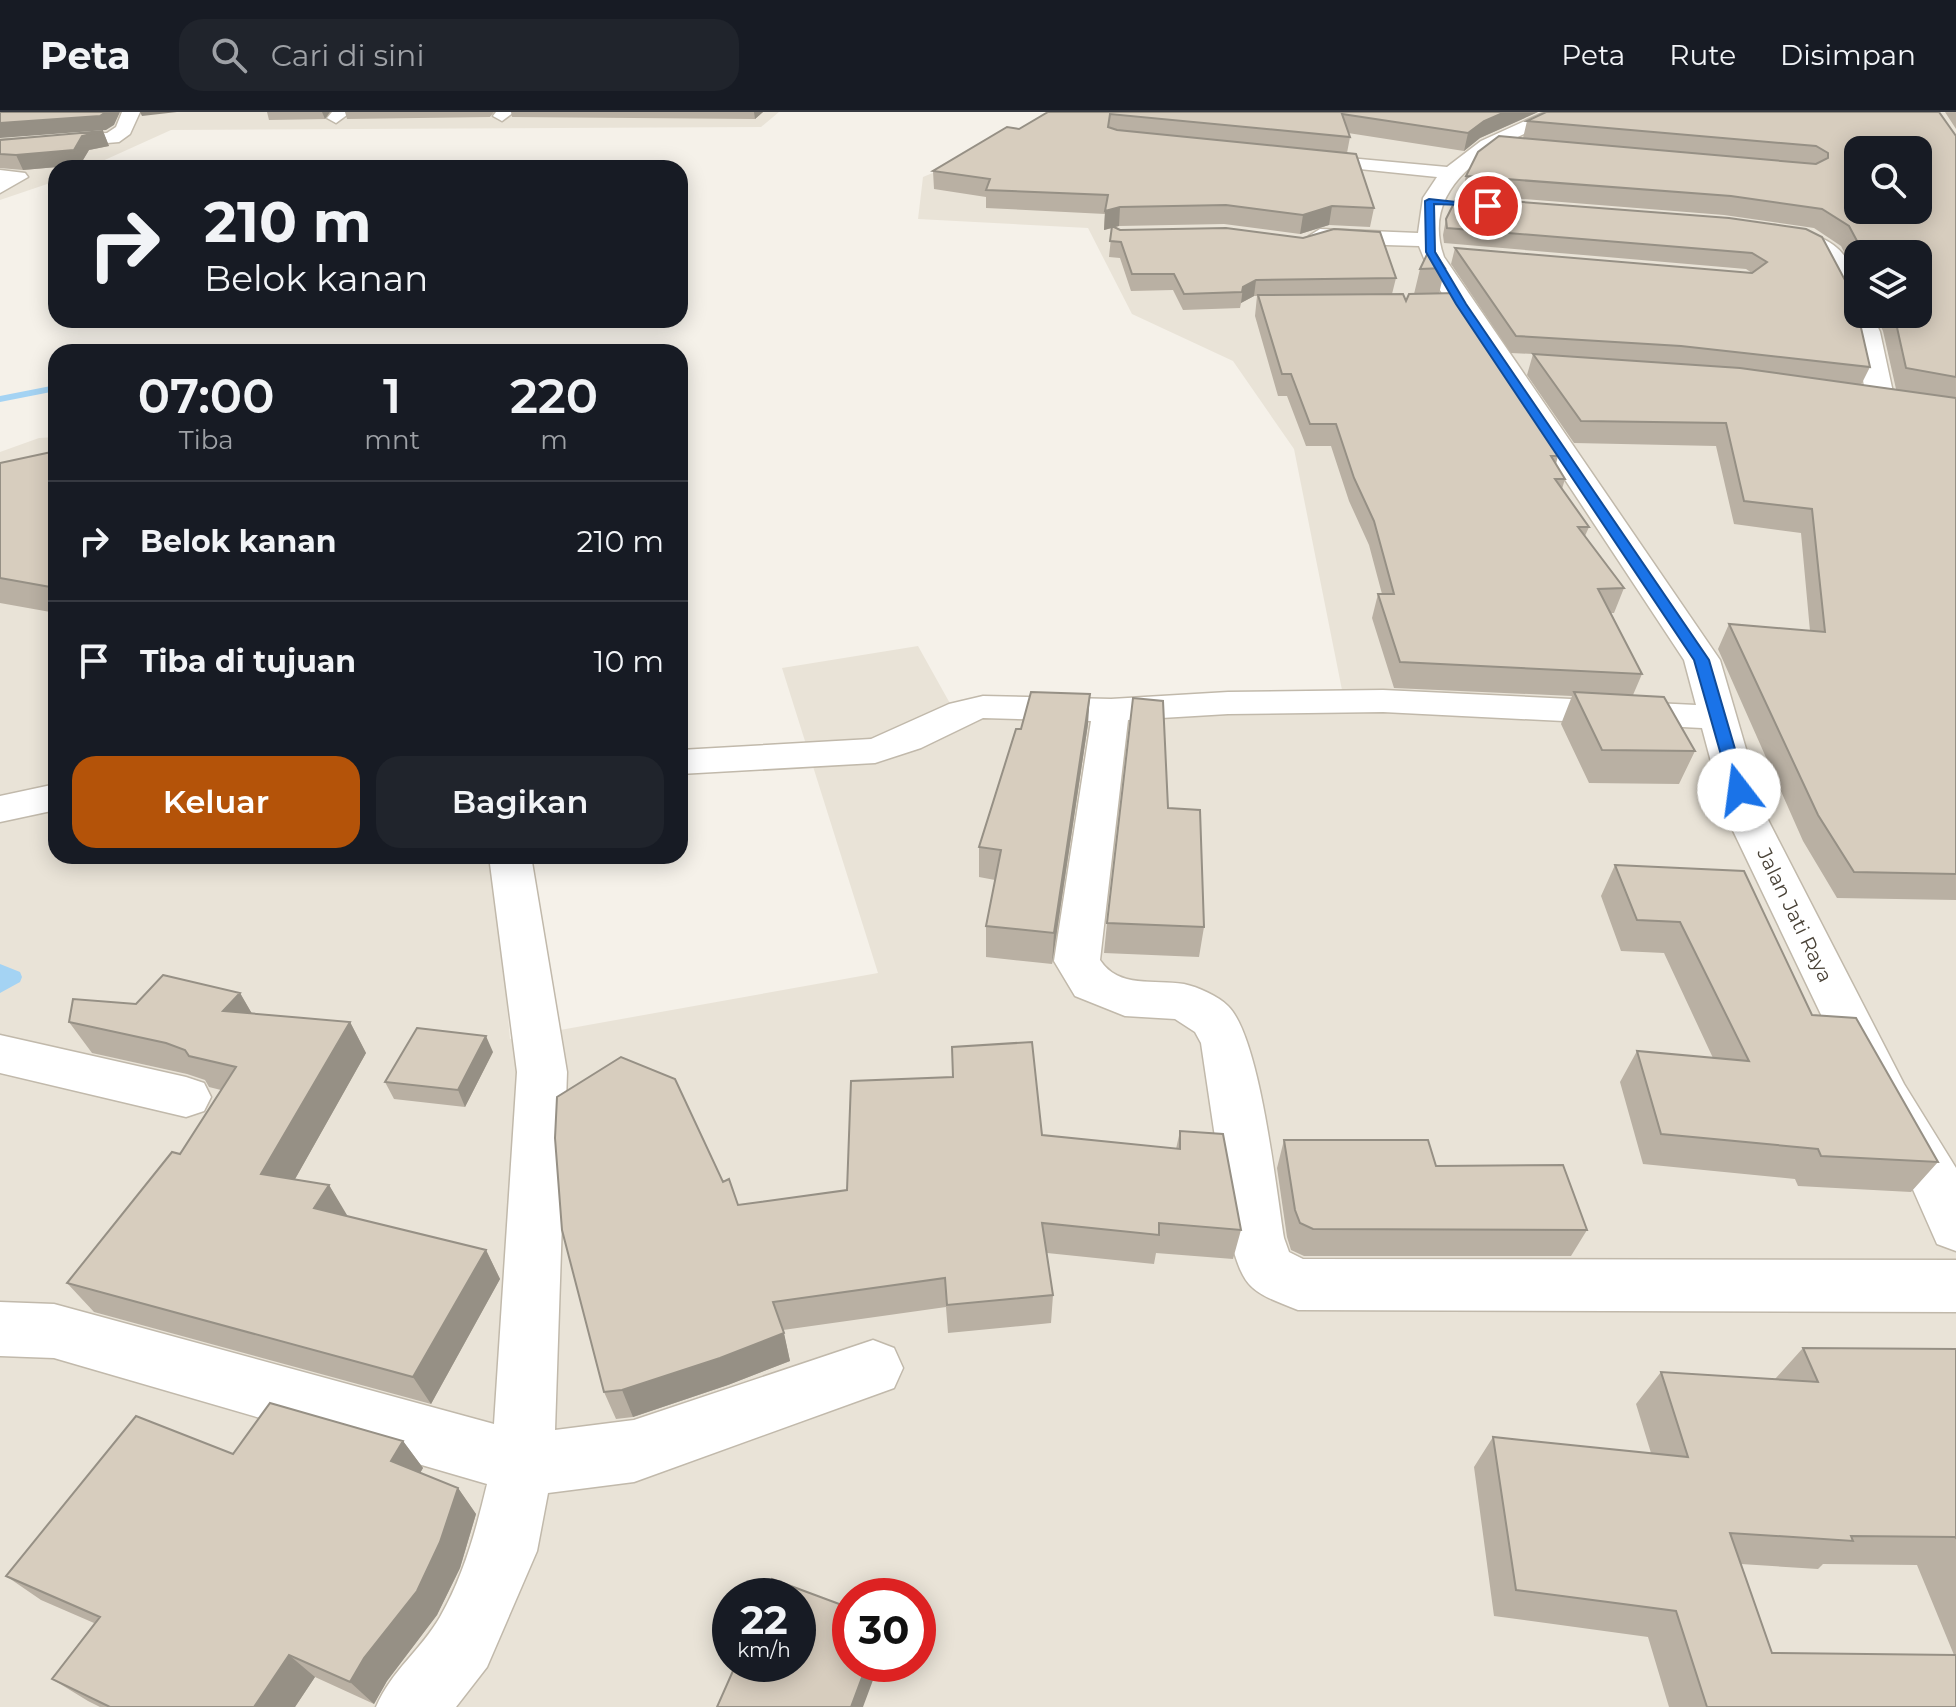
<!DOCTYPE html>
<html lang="id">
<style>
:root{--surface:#171b24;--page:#20242c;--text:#f1f3f6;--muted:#9ea1a6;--line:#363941;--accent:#b45309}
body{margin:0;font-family:Montserrat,sans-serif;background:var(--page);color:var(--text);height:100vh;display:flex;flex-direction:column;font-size:30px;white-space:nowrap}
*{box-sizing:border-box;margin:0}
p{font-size:26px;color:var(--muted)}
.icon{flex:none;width:44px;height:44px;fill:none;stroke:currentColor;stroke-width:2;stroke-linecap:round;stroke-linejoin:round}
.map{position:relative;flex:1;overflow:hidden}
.sheet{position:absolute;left:48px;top:232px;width:640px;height:520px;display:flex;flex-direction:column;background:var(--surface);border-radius:24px;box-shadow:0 4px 20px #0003}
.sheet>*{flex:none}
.banner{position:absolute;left:48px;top:48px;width:640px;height:168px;border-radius:24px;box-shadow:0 4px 20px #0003;background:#171b24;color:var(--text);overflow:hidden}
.buttons{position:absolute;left:1844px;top:24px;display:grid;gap:16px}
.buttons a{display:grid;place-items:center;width:88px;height:88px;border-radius:16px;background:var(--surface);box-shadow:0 4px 20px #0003;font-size:40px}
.speed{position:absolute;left:712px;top:1466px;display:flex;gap:16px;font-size:40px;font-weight:700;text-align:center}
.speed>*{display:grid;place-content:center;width:104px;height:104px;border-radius:50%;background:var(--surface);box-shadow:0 4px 20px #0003;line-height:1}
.speed small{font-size:20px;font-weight:400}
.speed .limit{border:12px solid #d22;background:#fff;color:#111}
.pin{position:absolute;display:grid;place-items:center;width:68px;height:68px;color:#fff;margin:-34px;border:4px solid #fff;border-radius:50%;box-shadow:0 2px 8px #0007}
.me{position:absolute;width:88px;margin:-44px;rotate:345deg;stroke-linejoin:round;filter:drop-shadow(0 0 6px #0008)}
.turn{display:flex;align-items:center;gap:28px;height:168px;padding:0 24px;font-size:36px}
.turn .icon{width:104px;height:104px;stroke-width:2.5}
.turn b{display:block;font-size:56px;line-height:68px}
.eta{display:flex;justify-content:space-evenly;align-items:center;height:136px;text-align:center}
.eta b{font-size:48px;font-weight:600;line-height:56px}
.action{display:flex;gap:16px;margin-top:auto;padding:16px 24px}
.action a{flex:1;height:92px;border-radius:24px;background:var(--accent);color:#fff;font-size:32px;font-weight:600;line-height:92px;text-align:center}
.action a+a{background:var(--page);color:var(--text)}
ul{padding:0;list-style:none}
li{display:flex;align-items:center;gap:24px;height:120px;padding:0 24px;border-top:2px solid var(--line)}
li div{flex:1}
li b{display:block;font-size:30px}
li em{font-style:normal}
header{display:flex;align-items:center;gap:48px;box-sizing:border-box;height:112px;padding:0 40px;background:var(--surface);border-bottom:2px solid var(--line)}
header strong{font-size:38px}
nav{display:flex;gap:44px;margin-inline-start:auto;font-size:28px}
.search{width:560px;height:72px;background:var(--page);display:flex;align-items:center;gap:20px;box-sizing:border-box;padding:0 28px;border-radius:24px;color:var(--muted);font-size:30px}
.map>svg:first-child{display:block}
.residential{fill:#e9e3d7;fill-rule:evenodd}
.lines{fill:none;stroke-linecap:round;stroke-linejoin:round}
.stream{fill:#a4d3f3;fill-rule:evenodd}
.minor-casing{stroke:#c1b9ab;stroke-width:3}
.minor{fill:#fff;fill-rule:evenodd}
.wall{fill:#b9b0a3;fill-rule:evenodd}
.shaded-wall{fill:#969085}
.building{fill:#d7cdbe;stroke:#969085;stroke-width:2;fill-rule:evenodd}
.route{fill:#1a73e8;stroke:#114b97;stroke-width:2}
.labels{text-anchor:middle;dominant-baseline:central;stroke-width:6;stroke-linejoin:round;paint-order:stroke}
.far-street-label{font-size:20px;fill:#494237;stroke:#fff}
</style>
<header>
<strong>Peta</strong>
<div class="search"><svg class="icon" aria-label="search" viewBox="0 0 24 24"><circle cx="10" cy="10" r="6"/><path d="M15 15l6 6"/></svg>Cari di sini</div>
<nav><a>Peta</a><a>Rute</a><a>Disimpan</a></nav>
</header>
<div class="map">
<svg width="1956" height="1595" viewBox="0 0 1956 1595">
<rect width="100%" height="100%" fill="#f5f1e9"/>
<path class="residential" d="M0 0H779L761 15 171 18 87 56H56V69L0 88Z
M1219 0H1956V1595H0V340L39 326 56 325V744H494L510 927 878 861 782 556 918 534 952 595 1342 578 1294 337 1233 249 1132 202 1088 116 918 107 923 65 1070 4ZM1858 38H1918V98H1858ZM1858 142H1918V202H1858ZM730 1484H798V1552H730ZM850 1484H918V1552H850Z"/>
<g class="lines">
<path class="stream" d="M56 273V279L0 290V284Z
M0 852 20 860 22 865 20 870 0 881Z"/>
<defs>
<path id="minor" d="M122 0H140L130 22 119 30 0 40V28L107 21 116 15Z
M332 0H351L336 11 327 6Z
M496 0H514L502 9 493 4Z
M1545 0H1569C1559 11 1538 16 1524 22 1474 45 1422 83 1444 145L1720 548 1765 702 1904 972 1956 1056V1139L1937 1132 1911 1073 1861 986 1725 702 1702 616 1383 600 1228 602 1128 608 1100 848C1119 877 1154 867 1184 872 1198 875 1218 884 1228 894 1260 925 1276 1077 1284 1126L1289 1140 1303 1147 1956 1148V1200L1298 1198C1249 1179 1244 1177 1230 1126L1201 931 1195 920 1175 907 1125 904 1075 884 1054 849 1091 609 983 606 921 636 875 651 680 662V638L871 627 949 592 983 584 1111 587 1228 580 1383 578 1696 593 1684 548 1432 166 1419 134 1320 131 1309 124 1320 117 1418 121 1423 86 1437 65 1301 51 1291 45 1294 41 1447 55 1481 29Z
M0 58 25 61 28 65 0 81Z
M1774 113C1834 124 1858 137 1858 202H1872L1880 220 1894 285 1890 291H1870L1866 285C1860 247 1847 163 1814 139 1800 129 1783 128 1766 124L1763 119Z
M56 672V698L0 710V684Z
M489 744H531L567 960 555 1318 634 1308 873 1228 894 1236 903 1256 894 1276 634 1370 548 1381 537 1439 487 1555 456 1595H376C391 1559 421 1538 440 1505 464 1463 476 1418 487 1372L54 1246 0 1244V1190L54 1192 494 1312 517 960Z
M0 923 186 965 204 971 211 985 204 999 186 1005 0 961Z"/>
</defs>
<use href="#minor" class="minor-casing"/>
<use href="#minor" class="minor"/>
</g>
<path class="wall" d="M267 0H330L325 7 269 8Z
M345 0H494L490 5 347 7Z
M511 0H763L755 7 512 5Z
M1048 0H1538L1480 26 1464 39 1348 21 1350 25 1347 41 1374 96 1370 115 1329 113 1300 122 1224 112 1119 114 1114 115 1120 118 1396 166 1392 182 1406 189 1414 182 1420 157 1445 156 1439 182 1544 308 1542 316 1558 344 1556 352 1565 367 1562 377 1589 415 1585 424 1624 476 1614 501H1611L1642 562 1633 583 1695 639 1679 672 1589 671 1561 612 1572 584 1394 576 1372 506 1378 482H1382L1369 433 1349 389 1331 334H1306L1287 284H1278L1255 204 1257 184H1254L1241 191 1240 196 1183 198 1173 178 1131 179 1120 146 1109 145 1112 116 1104 118 1105 102 986 96V85L934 77 933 59 1019 17Z
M1945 0H1956V17Z
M1527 9 1956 24V788L1837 786 1803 729 1718 537 1729 512 1810 519 1801 421 1734 412 1716 334 1574 331 1527 263 1533 242 1511 241 1451 152 1455 136 1752 161 1746 157 1444 131 1443 123 1446 107 1729 106 1870 255 1861 273 1896 277 1883 219 1875 202H1918V142H1858V167L1841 134 1814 116 1724 103 1462 82 1466 64 1523 26Z
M103 19 109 34 89 38 80 53 23 58 0 56V28Z
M56 339V501L0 491V351Z
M1088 612 1052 852 986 845V814L995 768 979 765V735L1021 617Z
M1168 696 1204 815 1199 845 1104 841 1107 811Z
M1615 753 1812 903 1938 1050 1911 1080 1798 1074 1795 1067 1643 1052 1620 970 1637 939 1713 946 1664 841 1621 839 1601 784Z
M240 881 252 902 350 910 366 941 295 1067 329 1073 346 1104 486 1138 500 1167 431 1292 94 1200 67 1171 180 1042 221 978 209 975 205 968 187 962 92 941 69 910 136 892Z
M952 935 1042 1023 1176 1037 1180 1019 1241 1118 1233 1147 1156 1141 1154 1152 1047 1141 1053 1183 1051 1211 948 1221 946 1195 783 1218 790 1249 728 1273 633 1305 616 1307 604 1280 723 1070 738 1093 847 1078 952 965Z
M493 940 465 995 394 987 385 970Z
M1284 1028 1436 1054 1587 1118 1571 1144H1304L1291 1138 1287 1125 1277 1056Z
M1803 1236 1956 1237V1595H1669L1648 1525 1494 1504 1474 1355 1493 1325 1651 1341 1636 1292 1661 1260 1775 1267ZM1741 1452 1818 1457 1823 1452 1917 1453 1954 1543 1772 1541Z
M403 1329 423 1356 420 1361 458 1376 476 1402 460 1456 437 1503 387 1569 374 1592 315 1565 295 1595H100L88 1589 52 1567 94 1511 41 1488 6 1464 233 1342Z"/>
<path class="shaded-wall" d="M106 0H120L114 13 106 18 0 26V11Z
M140 0H177L142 4Z
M322 0H330L325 7Z
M754 0H763L755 7Z
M1505 0H1538L1480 26 1464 39 1468 21 1484 9Z
M103 19 109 34 89 38 80 53 23 58 16 43 82 24Z
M1332 94 1329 113 1300 122 1303 103Z
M1120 95 1119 114 1104 118 1105 99Z
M1256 168 1254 184 1241 191 1243 175Z
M1090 582 1088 612 1052 852 1054 821Z
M240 881 258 912 223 899Z
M350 910 366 941 281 1092 261 1062Z
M486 924 493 940 465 995 458 978Z
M329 1073 347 1103 333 1125 314 1096Z
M486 1138 500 1167 431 1292 413 1265Z
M784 1221 790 1249 728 1273 633 1305 622 1278Z
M403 1329 423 1356 411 1376 391 1349Z
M458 1376 476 1402 460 1456 437 1503 387 1569 374 1592 350 1570Z
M289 1543 315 1565 295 1595H254Z
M867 1552H879L863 1595H851Z"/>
<path class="building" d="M0 0H106L100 4 0 11Z
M1048 0H1505L1484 9 1468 21 1342 2 1350 25 1110 2 1108 15 1117 18 1356 42 1374 96 1332 94 1303 103 1226 93 1120 95 1105 99 1108 83 986 78 990 67 933 59 1007 15 1019 17Z
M1546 0H1939L1956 24V265L1906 256 1894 202H1918V142H1864L1849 114 1822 97 1731 84 1466 64 1478 40 1499 24 1816 52 1828 46V41L1816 34 1527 9ZM1858 38H1918V98H1858Z
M103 19 82 24 74 38 16 43 0 42V28Z
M1457 85 1729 106 1806 117 1822 125 1854 185 1870 255 1681 234 1516 224 1455 136 1752 161 1767 150 1752 141 1447 116 1446 107Z
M1112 114 1120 118 1226 116 1303 126 1334 117 1380 120 1396 166 1256 168 1243 175 1242 180 1184 182 1174 162H1132L1121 130 1110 129Z
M1431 134 1445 156 1420 157Z
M1457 181 1544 308H1537L1558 344H1551L1565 367H1555L1589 415H1578L1624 476 1598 477 1642 562 1400 550 1378 482H1394L1374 409 1354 366 1336 312H1310L1291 262H1282L1258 183 1403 182 1406 189 1409 182Z
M1533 242 1740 256 1956 286V762L1854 760 1818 703 1729 512 1825 520 1812 397 1744 389 1726 311 1581 309Z
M56 339V476L0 466V351Z
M1031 580 1090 582 1054 821 986 814 1001 738 979 735 1016 617H1021Z
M1574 580 1664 585 1695 639 1602 638Z
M1133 586 1163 589 1168 696 1200 698 1204 815 1107 811Z
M1615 753 1744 759 1812 903 1856 906 1938 1050 1821 1044 1818 1037 1661 1022 1637 939 1749 949 1680 810 1637 808Z
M163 863 240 881 223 899 350 910 261 1062 329 1073 314 1096 486 1138 413 1265 67 1171 172 1040 180 1042 236 955 189 944 185 938 166 931 69 910 73 887 136 892Z
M417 916 486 924 458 978 385 970Z
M1032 930 1042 1023 1180 1037V1019L1223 1022 1241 1118 1159 1111V1123L1042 1111 1053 1183 947 1193 945 1166 773 1190 784 1221 720 1246 622 1278 604 1280 562 1118 555 1026 557 985 621 945 675 967 723 1070 729 1067 738 1093 847 1078 851 969 953 965 952 935Z
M1284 1028H1428L1436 1054 1563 1053 1587 1118 1313 1117 1300 1111 1295 1098Z
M1803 1236 1956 1237V1426L1955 1425 1851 1424 1853 1429 1730 1421 1772 1541 1956 1543V1595H1707L1676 1499 1516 1478 1493 1325 1688 1345 1661 1260 1818 1270Z
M270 1291 403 1329 391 1349 458 1376 440 1430 417 1479 364 1546 350 1570 289 1543 254 1595H110L52 1567 100 1505 6 1464 136 1304 233 1342Z
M772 1467 850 1496V1552H867L851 1595H717L736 1552H798V1484H765Z"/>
<path class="route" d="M1429 87 1493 94 1434 92 1435 140 1466 192 1709 548 1747 678 1745 682H1733L1731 678 1694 548 1456 192 1426 140 1425 89Z"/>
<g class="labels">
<g class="far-street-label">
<text transform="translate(1795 803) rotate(64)">Jalan Jati Raya</text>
</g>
</g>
</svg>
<div class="buttons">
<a><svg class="icon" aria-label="search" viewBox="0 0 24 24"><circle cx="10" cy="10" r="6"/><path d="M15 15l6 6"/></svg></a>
<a><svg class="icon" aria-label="layers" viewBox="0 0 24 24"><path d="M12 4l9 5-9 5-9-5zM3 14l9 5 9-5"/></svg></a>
</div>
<div class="speed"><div>22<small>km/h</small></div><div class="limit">30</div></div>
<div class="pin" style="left:1488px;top:94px;background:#d93025"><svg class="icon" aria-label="arrive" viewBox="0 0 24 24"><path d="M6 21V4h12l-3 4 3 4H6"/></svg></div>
<svg class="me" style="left:1739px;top:678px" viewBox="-20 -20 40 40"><circle r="19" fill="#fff"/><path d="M0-13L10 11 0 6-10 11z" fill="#1a73e8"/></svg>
<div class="banner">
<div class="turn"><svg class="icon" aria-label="right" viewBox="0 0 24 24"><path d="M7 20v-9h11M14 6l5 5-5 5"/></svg><div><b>210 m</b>Belok kanan</div></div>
</div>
<section class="sheet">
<div class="eta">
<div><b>07:00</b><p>Tiba</p></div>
<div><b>1</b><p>mnt</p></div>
<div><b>220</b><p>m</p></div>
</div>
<ul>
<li><svg class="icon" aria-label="right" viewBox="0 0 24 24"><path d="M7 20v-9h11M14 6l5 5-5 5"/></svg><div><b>Belok kanan</b></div><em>210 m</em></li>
<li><svg class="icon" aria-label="arrive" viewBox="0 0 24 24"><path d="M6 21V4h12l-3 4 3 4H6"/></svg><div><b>Tiba di tujuan</b></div><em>10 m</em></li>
</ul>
<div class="action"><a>Keluar</a><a>Bagikan</a></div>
</section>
</div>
